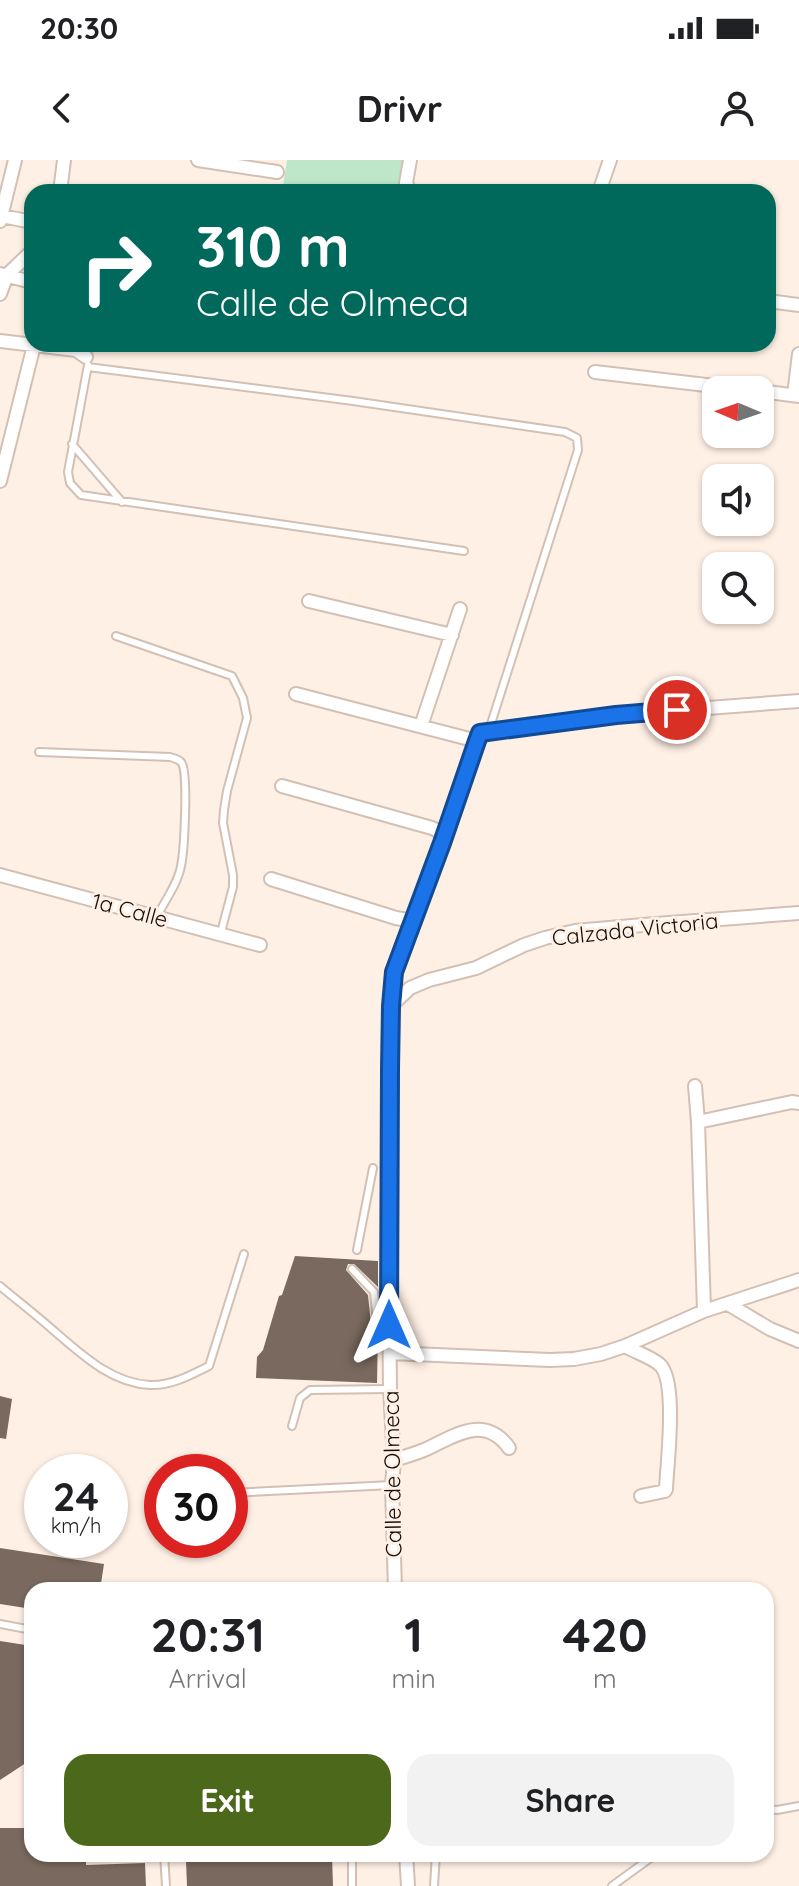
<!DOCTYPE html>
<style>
:root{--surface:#fff;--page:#f2f2f2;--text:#202124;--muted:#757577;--accent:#4b681b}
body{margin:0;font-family:Quicksand,sans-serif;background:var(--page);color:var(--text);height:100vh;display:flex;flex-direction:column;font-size:30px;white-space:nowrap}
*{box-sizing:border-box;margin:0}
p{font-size:26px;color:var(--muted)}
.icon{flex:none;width:44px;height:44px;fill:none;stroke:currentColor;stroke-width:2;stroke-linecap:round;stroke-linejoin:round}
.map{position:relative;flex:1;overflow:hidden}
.side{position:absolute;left:24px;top:1422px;width:750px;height:280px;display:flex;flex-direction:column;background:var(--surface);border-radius:24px;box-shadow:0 2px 6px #0004}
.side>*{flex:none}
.guide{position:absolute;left:24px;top:24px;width:752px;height:168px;border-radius:24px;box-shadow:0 2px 6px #0004;background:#00695c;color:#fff;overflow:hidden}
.needle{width:52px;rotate:272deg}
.buttons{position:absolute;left:702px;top:216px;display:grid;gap:16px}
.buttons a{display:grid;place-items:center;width:72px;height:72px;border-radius:16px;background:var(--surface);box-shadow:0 2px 6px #0004;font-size:40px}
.speed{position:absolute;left:24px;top:1294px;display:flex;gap:16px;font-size:40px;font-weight:700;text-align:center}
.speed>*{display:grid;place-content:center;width:104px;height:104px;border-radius:50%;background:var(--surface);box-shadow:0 2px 6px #0004;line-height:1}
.speed small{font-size:20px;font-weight:400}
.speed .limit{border:12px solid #d22;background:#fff;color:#111}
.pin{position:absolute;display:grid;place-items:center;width:68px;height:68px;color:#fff;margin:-34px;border:4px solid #fff;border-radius:50%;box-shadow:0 2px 8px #0007}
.me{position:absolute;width:88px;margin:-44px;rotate:0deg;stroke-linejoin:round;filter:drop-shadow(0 0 6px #0008)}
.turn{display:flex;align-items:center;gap:28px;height:168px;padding:0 40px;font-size:36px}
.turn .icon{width:104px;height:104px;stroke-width:2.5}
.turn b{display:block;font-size:56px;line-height:68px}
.eta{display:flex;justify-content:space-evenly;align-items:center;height:136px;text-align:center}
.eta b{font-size:48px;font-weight:700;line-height:56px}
.action{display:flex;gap:16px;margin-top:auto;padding:16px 40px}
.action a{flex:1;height:92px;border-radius:24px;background:var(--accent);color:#fff;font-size:32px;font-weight:700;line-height:92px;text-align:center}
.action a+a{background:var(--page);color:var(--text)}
.status{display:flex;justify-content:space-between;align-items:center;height:56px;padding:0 40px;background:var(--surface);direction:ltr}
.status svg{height:22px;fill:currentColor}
header{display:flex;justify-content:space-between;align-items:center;height:104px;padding:0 40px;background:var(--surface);font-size:36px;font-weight:700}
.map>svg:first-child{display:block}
.green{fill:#bde7c8}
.building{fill:#79695e}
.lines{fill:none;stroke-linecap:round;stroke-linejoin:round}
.service-casing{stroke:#d3c0b4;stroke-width:10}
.minor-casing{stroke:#d3c0b4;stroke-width:16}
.service{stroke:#fff;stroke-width:6}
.minor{stroke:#fff;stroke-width:12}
.route-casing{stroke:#114b97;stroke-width:20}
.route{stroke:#1a73e8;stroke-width:14}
.labels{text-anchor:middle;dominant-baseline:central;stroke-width:6;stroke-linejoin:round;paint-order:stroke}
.street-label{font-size:22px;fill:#150f0a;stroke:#fff0e5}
</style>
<div class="status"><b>20:30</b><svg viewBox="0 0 49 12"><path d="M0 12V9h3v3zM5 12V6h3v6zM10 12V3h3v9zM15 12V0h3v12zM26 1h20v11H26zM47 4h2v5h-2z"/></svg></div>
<header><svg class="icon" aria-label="back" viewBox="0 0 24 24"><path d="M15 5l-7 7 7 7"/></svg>Drivr<svg class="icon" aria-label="person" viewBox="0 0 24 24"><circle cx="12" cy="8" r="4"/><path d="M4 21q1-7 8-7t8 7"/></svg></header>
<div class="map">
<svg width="799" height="1726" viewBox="0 0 799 1726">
<rect width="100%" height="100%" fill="#fff0e5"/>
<path class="green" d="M287 0H404L399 32H282Z"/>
<path class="building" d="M295 1096 378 1101V1127L354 1104H348L346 1110 368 1135 371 1164 373 1168 378 1169 377 1223 256 1218 257 1197 263 1190 279 1136 282 1135Z
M0 1236 12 1239 6 1279 0 1278Z
M0 1388 104 1404 100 1430H32V1449L0 1444Z
M0 1481 32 1486V1599L0 1620Z
M0 1668H32V1694H86V1705L145 1703 146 1726H0Z
M332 1695 333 1726H187L186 1701Z"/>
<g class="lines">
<defs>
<path id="service" d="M88 205 68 312 70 323 81 335 464 391
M88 207 353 241 565 272 577 278 578 290 489 570
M72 284 122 342
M116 476 232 516 243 538 247 558 227 631 224 650 223 663 233 715V727L220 776
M39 592 170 597C174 598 178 599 181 602 189 610 184 692 181 706 178 723 165 741 157 756
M357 1090 373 1008
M352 1109 374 1132 377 1163 389 1165
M0 1126C18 1141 36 1155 53 1170 81 1194 111 1223 150 1225 171 1226 191 1215 209 1206L244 1094
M292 1266 300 1238 310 1230 390 1229
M230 1333 392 1325
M0 1464 32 1470
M766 1649 777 1650 799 1646
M164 1694 166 1726
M352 1694V1726
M434 1726 436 1694
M612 1726 656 1694"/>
<path id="minor" d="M198 0 277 12
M60 32 64 0
M410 32 406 23 410 0
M599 32 610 0
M2 56 32 62
M0 61 15 0
M0 114 32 122
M0 134 7 115 32 91
M768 141 799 145
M0 181 76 190 86 197
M595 212 749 230
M760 231 799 236
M794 235 799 194
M0 321 34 185
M309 441 452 475
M296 534 477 581
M421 566 460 449
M282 626 432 668 444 674
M0 715 260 785
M271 719 396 758 413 761
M391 846 410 828 429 820 476 808 524 785 545 778 575 771 643 765 799 753
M695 926 698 962 704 1151
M698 962 792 942 799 943
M728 1144 770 1169 799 1181
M625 1186C635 1192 651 1197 659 1204 678 1219 667 1304 666 1329L665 1331 641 1336
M390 1193 550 1200 574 1199 601 1194 625 1186 704 1151 799 1120
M394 1300C404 1297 414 1294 424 1290 453 1277 484 1253 509 1288
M395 1430 392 1325 394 1300 390 1229 388 1036 392 828 394 812 477 581 480 573 616 555 799 541
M406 1694 408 1726"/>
</defs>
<use href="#service" class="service-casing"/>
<use href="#minor" class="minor-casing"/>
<use href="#service" class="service"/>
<use href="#minor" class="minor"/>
</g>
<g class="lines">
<defs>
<path id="route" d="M389 1165 390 909 391 846 394 812 442 683 477 581 480 573 616 555 677 550"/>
</defs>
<use href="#route" class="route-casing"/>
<use href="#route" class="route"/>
</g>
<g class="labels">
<g class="street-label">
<text transform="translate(130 750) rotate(15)">1a Calle</text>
<text transform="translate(635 769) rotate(-6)">Calzada Victoria</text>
<text transform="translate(392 1314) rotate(-91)">Calle de Olmeca</text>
</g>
</g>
</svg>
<div class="buttons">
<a><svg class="needle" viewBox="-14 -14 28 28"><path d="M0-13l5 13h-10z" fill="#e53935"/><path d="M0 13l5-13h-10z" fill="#757577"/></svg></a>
<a><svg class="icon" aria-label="sound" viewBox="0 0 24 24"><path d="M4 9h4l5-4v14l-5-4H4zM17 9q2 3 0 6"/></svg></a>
<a><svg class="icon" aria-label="search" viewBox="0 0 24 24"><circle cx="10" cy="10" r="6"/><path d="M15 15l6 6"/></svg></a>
</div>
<div class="speed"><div>24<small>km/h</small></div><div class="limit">30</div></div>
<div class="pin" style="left:677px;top:550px;background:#d93025"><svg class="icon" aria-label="arrive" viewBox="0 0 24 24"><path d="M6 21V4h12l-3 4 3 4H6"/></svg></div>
<svg class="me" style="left:389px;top:1165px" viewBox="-20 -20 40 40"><path d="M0-17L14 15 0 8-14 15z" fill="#1a73e8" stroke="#fff" stroke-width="4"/></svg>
<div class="guide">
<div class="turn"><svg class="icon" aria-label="right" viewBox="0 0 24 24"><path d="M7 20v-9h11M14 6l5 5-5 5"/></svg><div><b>310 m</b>Calle de Olmeca</div></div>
</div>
<section class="side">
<div class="eta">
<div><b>20:31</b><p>Arrival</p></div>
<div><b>1</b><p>min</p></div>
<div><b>420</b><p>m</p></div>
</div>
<div class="action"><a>Exit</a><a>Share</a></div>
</section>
</div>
